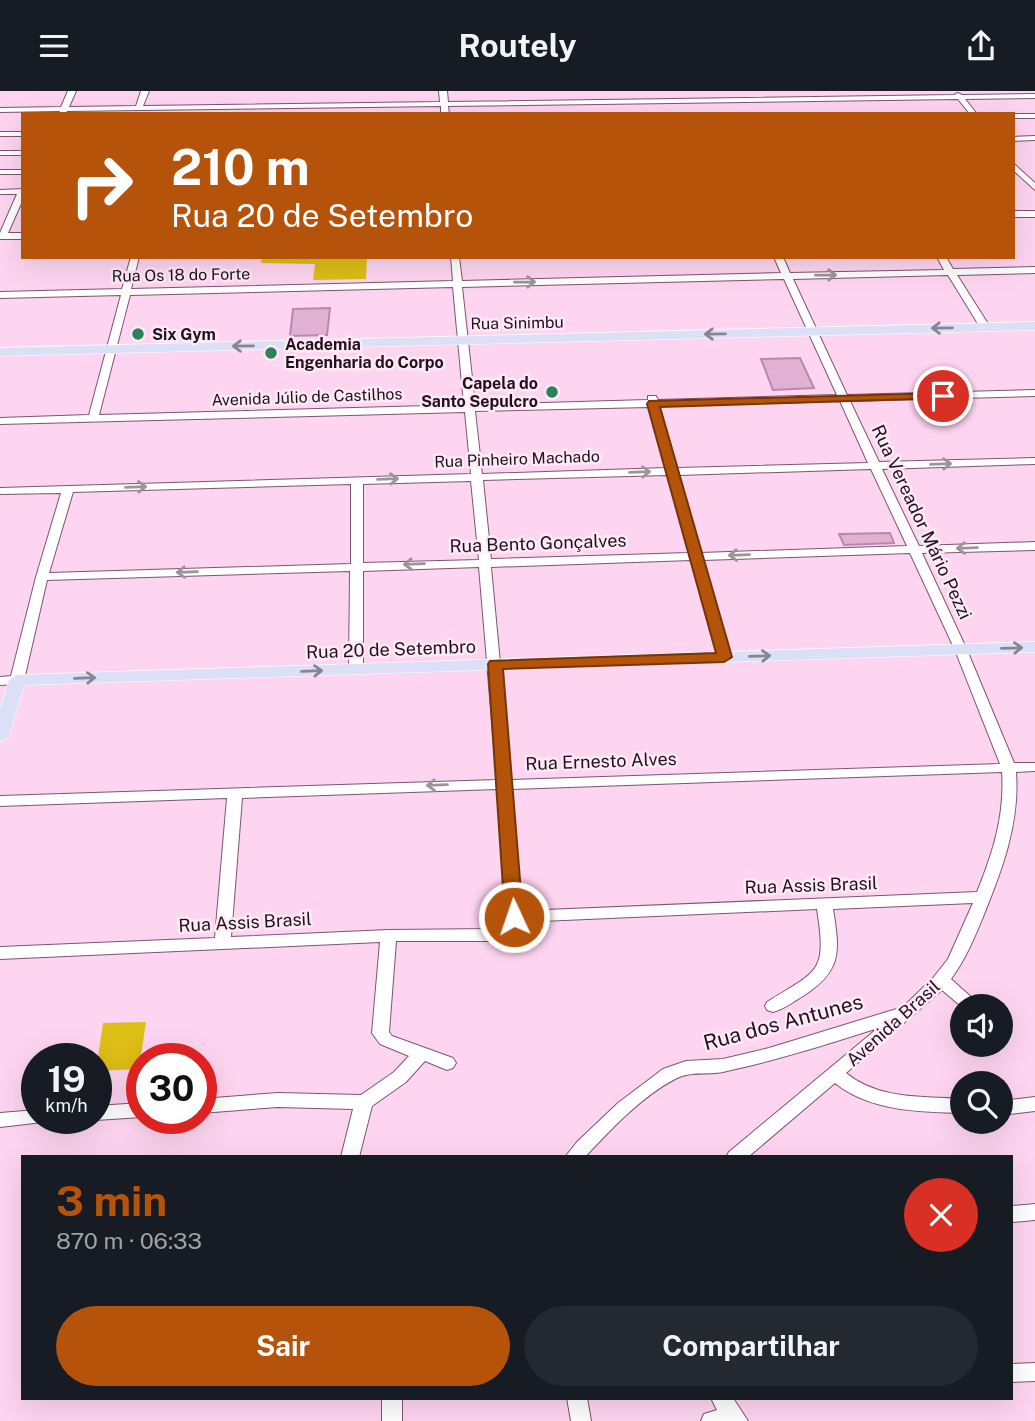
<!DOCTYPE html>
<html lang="pt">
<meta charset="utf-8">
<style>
:root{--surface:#171b24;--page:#242831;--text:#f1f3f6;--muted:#9ea1a6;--accent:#b45309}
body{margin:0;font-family:"Public Sans",sans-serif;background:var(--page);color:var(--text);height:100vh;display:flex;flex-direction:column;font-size:26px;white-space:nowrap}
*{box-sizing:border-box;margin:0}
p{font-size:23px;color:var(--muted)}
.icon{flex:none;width:38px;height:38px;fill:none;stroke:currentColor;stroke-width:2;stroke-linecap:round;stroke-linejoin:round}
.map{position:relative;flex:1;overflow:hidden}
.panel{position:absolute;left:21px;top:1064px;width:992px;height:245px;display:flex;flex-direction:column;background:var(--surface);border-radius:0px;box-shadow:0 7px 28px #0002}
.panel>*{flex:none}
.guide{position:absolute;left:21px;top:21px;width:994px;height:147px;border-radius:0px;box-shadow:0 7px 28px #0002;background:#b45309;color:#fff;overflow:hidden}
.fabs{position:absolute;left:950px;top:903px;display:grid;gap:14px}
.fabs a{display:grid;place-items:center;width:63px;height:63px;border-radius:50%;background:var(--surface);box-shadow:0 7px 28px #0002;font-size:35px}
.speed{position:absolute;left:21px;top:952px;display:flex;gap:14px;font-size:35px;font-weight:700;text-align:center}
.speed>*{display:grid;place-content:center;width:91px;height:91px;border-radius:50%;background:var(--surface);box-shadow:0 7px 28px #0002;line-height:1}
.speed small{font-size:18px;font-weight:400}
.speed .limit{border:10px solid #d22;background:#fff;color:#111}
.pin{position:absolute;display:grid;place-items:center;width:60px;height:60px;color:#fff;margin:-30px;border:4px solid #fff;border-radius:50%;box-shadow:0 2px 7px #0007}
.me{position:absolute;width:77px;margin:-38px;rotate:357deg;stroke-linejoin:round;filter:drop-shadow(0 0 5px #0008)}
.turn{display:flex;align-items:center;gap:24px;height:147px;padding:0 35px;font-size:32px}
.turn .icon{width:91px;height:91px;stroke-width:2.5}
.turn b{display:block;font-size:49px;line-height:60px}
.round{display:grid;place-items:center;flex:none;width:74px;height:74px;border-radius:37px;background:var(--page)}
.summary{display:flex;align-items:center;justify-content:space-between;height:119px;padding:0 35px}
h1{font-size:42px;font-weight:700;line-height:52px;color:var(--accent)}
.cta{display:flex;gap:14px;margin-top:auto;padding:14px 35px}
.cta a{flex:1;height:80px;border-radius:42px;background:var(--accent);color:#fff;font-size:28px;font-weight:700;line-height:80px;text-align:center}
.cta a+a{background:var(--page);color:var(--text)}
header{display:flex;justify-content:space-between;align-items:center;height:91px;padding:0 35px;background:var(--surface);font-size:32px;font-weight:700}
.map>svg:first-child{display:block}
.green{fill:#dcbe17}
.building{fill:#e1b0d2;stroke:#b889aa;stroke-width:2}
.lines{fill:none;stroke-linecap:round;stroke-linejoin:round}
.minor-casing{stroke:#7f5373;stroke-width:2}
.major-casing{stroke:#fff;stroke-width:1}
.minor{fill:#fff;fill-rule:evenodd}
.major{fill:#dce0f7;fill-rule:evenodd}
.oneway{stroke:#9c9499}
.oneway2{stroke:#888395}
.route{fill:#b45309;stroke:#753606;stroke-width:2}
.poi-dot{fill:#2c8256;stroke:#fee9f7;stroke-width:2.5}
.labels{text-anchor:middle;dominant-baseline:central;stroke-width:5;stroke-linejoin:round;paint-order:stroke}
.far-street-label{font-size:16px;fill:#22111d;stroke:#fee9f7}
.far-poi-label{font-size:16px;font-weight:bold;fill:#22111d;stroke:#fee9f7;text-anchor:start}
.street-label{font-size:18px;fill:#22111d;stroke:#fee9f7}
.near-street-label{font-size:21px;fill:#22111d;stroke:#fee9f7}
</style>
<header><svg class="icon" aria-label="menu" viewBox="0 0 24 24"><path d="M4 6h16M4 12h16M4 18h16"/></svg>Routely<svg class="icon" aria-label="share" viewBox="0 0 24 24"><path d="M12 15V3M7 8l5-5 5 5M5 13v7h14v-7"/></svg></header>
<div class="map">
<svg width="1035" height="1330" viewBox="0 0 1035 1330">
<rect width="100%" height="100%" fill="#fed5f1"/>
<path class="green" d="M262 166H367L366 188 313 189 315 173 261 172Z
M146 931 139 978 96 980 103 932Z"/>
<path class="building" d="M330 217 327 244 290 245 293 218Z
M800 267 814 297 773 299 761 268Z
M890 442 894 452 844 454 839 443Z"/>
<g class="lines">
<defs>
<path id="minor" d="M68 0H76L69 16 136 15 141 0H149L143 15 440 11 439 0H447L448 11 954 4 958 2 962 4 1035 3V7L965 8 977 23H970L958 8 448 15 449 23H441V15L67 20 66 23H58L60 20 0 21V17L61 16Z
M1013 23H1035V27H1013Z
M0 41H23V45H0Z
M1035 45V49L1013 50V46Z
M0 60H23V64H0Z
M1013 72 1035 92V99L1013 79Z
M0 79H23V83H0Z
M23 98V108L8 142H23V148H0V142L17 103H0V99Z
M1013 120H1035V126H1013Z
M131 166H139L131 198 453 190 451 166H459L462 190 781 182 774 166H783L790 182 944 179 937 166H946L953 178 1035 176V182L957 184 990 236 985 239 980 236 948 184 793 188 847 304 1035 299V305L850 310 879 371 1035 367V373L882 378 919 455 1035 451V459L922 462 967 559 1014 672H1035V680L1016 681C1020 732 1002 779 983 826 974 848 965 869 951 888L981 915 962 916 942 899 846 982C879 1009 923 1005 962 1008V1022C920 1021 869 1020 835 992L748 1066H726L729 1061 878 937C828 953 778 969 727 980 710 985 692 979 675 988 641 1006 611 1038 585 1066H565L577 1051 618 1012 663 978 686 970 723 968 769 957 903 916 933 887 948 868 973 812 833 818C840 861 842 880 803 905 793 911 784 918 773 921L767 919 765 915 767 911C819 879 827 882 817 818L519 831 512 842 493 850H396L389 941 392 945 453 967 456 972 453 977 447 979 425 970 406 991 372 1015 359 1066H341L353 1018 278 1016 201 1022V1008L278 1002 361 1004 394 981 409 965 380 953 372 942 380 851 0 868V856L215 847 227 707 0 715V705L497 689 479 476 363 480V578L356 582 349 578 350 480 47 489 24 589 17 593 0 594V586L11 585 36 486 61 402 0 403V397L471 383 465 321 0 333V327L89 324 121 204 0 207V201L122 198ZM784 188 837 304 658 309 656 305H648V309L475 314 462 196ZM453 196 464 314 99 324 130 204ZM840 310 868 372 677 377 659 315ZM649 316 666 377 482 383 475 320ZM871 378 907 455 701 462 679 384ZM668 384 689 462 491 468 483 389ZM471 390 479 469 363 472V393ZM351 393V473L49 482 73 401ZM910 462 955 559 1000 673 511 689 491 476 691 469 718 566 724 570 730 566 703 469ZM1002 681C1005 724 993 762 977 801L521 820 512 698ZM497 698 506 826 501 834 492 838 388 839 231 846 242 707Z
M1035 1006V1020L1001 1024V1010Z
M142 1012V1026L96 1029 91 1027H96V1015Z
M37 1019V1027H45L43 1031 0 1036V1022Z
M1035 1113V1129L1012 1131V1115Z
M1035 1272V1290L1012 1291V1273Z
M382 1307H402V1330H382Z
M567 1307H587L591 1330H571Z
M711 1307H733L748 1330H701L704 1323 717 1319Z"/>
<path id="major" d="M1035 231V239L0 265V257Z
M1035 551V561L24 594 9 646 0 651V618L9 589 17 584Z"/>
</defs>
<use href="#minor" class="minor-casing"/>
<use href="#major" class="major-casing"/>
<use href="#minor" class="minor"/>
<use href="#major" class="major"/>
</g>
<defs><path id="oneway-shaft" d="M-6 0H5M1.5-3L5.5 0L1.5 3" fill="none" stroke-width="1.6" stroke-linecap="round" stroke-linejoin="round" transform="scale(1.75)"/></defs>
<g class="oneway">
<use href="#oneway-shaft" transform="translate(826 184) rotate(-1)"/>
<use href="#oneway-shaft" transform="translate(525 191) rotate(-1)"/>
<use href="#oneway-shaft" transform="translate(941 373) rotate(-2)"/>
<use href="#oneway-shaft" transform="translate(640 381) rotate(-2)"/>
<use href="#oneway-shaft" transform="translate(388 388) rotate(-2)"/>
<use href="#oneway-shaft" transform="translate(136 396) rotate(-2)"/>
<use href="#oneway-shaft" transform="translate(967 457) rotate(178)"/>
<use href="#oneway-shaft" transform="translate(739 464) rotate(178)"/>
<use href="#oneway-shaft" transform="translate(414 473) rotate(178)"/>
<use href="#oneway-shaft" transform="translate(187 481) rotate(178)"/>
<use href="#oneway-shaft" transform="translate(437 694) rotate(178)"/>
</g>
<g class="oneway2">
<use href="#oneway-shaft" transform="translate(942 237) rotate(179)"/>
<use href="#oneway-shaft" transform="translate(715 243) rotate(179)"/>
<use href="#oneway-shaft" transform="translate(243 255) rotate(179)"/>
<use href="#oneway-shaft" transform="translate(1012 557) rotate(-2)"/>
<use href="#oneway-shaft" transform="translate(760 565) rotate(-2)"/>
<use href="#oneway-shaft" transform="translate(312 580) rotate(-2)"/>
<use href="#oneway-shaft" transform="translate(85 587) rotate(-2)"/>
</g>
<path class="route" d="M943 302 947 303V307L660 316 732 566 724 571 503 578 523 826 520 830H507L505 826 488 573 490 570 716 562 647 313 649 310Z"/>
<g class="poi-dot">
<circle cx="138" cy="243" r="7"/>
<circle cx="271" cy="262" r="7"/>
<circle cx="552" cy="301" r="7"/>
</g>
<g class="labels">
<g class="far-street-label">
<text transform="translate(181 184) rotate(-1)">Rua Os 18 do Forte</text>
<text transform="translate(517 232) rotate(-1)">Rua Sinimbu</text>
<text transform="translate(307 306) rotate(-2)">Avenida Júlio de Castilhos</text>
<text transform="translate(517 368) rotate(-2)">Rua Pinheiro Machado</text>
</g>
<g class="far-poi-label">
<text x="152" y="243">Six Gym</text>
<text x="285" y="253">Academia<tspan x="285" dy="18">Engenharia do Corpo</tspan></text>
<text x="538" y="292" text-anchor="end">Capela do<tspan x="538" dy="18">Santo Sepulcro</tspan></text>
</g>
<g class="street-label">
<text transform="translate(922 431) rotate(65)">Rua Vereador Mário Pezzi</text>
<text transform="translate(538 452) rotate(-2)">Rua Bento Gonçalves</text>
<text transform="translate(391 558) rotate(-2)">Rua 20 de Setembro</text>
<text transform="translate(601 670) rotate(-2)">Rua Ernesto Alves</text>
<text transform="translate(811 794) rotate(-2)">Rua Assis Brasil</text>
<text transform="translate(245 831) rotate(-3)">Rua Assis Brasil</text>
<text transform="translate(893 932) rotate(-42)">Avenida Brasil</text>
</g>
<g class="near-street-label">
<text transform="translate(783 931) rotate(-15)">Rua dos Antunes</text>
</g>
</g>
</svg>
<div class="fabs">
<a><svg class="icon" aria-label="sound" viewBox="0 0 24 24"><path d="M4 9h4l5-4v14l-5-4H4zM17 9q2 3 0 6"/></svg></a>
<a><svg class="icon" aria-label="search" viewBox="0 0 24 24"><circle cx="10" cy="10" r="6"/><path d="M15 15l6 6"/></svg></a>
</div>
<div class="speed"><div>19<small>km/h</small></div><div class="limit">30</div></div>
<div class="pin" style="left:943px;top:305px;background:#d93025"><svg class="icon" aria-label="arrive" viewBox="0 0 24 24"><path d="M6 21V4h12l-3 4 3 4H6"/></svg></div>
<svg class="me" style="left:514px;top:826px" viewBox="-20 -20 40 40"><circle r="17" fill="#b45309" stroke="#fff" stroke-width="3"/><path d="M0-11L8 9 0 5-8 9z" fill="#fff"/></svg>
<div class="guide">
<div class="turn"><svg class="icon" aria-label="right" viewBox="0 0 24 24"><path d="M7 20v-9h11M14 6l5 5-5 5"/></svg><div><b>210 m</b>Rua 20 de Setembro</div></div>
</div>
<section class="panel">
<div class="summary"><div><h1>3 min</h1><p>870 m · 06:33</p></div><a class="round" style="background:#d93025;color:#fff"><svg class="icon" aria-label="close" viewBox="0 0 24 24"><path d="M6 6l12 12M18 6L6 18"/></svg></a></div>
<div class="cta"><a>Sair</a><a>Compartilhar</a></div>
</section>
</div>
